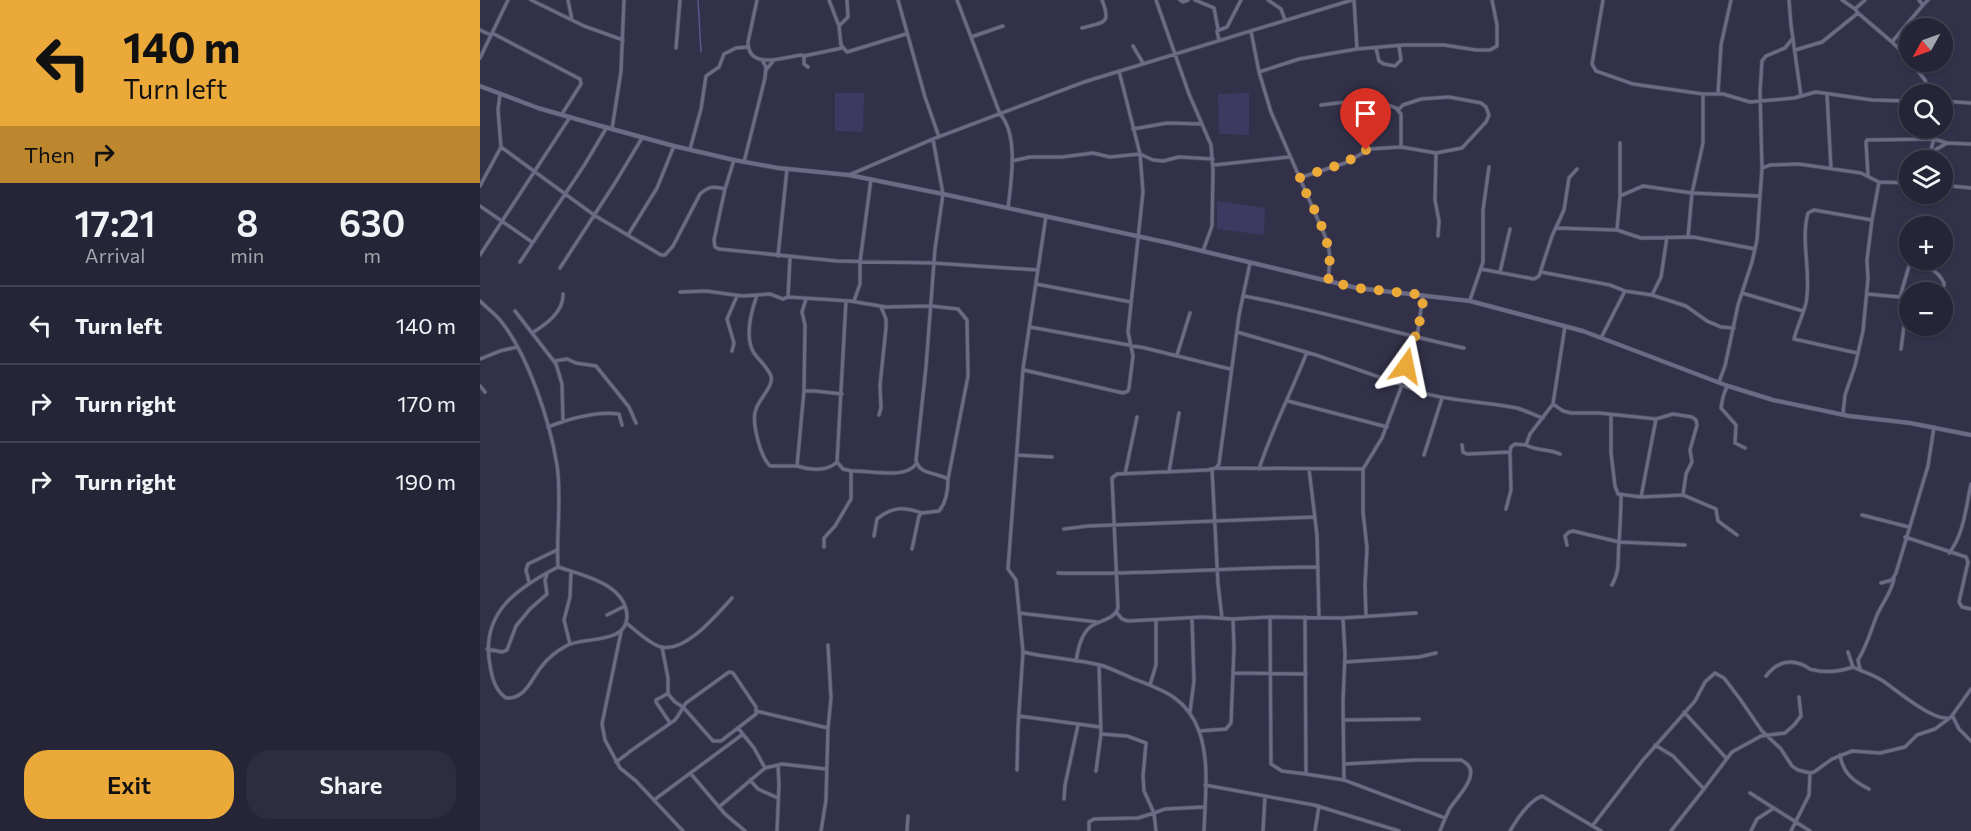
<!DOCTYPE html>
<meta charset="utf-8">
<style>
:root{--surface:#262537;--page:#2e2d3f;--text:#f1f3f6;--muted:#a4a5ad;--line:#424252;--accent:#eba93a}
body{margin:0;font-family:Commissioner,sans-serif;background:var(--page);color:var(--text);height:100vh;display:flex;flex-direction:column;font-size:22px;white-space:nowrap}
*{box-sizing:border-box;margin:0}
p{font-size:20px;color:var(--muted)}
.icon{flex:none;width:33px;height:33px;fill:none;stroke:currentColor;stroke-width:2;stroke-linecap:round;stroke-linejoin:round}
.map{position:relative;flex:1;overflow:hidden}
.drawer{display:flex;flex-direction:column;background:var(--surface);width:480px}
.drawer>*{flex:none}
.banner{background:#eba93a;color:#111;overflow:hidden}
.needle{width:39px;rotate:230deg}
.controls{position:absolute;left:1419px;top:18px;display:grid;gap:12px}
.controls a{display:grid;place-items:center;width:54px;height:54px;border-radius:50%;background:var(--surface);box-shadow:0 2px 4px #0004,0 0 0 2px var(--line);font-size:30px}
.pin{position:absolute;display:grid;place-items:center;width:51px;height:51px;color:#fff;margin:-62px -26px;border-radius:50% 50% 50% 0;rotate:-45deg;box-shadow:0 0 6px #0007}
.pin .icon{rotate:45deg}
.me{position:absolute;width:66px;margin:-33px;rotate:12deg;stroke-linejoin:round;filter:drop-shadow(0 0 4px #0008)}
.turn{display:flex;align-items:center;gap:21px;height:126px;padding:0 24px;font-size:27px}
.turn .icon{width:78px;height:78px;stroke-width:2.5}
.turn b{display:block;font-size:42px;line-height:51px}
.then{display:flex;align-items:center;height:57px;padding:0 24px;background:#0003;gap:12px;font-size:22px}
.eta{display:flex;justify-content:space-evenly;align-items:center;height:102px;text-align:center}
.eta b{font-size:36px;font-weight:600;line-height:42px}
.primary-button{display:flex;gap:12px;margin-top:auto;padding:12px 24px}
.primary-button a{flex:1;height:69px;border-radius:24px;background:var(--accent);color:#111;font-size:24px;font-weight:600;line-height:69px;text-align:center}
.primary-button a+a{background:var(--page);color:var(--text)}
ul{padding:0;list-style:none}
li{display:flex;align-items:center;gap:18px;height:78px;padding:0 24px;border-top:2px solid var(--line)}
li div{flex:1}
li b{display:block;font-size:22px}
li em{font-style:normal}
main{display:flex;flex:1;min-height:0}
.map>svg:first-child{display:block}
.garden{fill:#3d3a62}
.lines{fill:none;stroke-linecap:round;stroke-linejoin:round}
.stream{stroke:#5b5889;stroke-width:1.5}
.minor-casing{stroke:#4e4d61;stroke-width:4.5}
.tertiary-casing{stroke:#4e4d61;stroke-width:5}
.minor{stroke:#6c6b86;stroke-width:3}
.tertiary{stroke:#6c6b86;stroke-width:4}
.route{stroke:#eba93a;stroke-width:10;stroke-dasharray:0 18}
</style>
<main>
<section class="drawer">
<div class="banner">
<div class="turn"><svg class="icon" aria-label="left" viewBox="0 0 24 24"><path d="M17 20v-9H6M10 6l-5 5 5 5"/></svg><div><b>140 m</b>Turn left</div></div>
<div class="then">Then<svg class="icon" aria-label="right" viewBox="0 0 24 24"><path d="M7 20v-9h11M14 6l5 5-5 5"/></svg></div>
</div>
<div class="eta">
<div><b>17:21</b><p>Arrival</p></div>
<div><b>8</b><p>min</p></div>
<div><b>630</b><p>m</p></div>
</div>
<ul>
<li><svg class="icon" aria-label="left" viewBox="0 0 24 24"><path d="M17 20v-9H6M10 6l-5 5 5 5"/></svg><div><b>Turn left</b></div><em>140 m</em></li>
<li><svg class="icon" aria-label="right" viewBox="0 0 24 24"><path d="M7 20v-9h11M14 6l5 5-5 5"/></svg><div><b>Turn right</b></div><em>170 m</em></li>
<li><svg class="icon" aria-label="right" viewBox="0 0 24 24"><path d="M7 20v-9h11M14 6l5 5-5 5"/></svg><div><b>Turn right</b></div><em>190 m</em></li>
</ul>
<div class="primary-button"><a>Exit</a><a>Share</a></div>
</section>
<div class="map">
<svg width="1491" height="831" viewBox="0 0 1491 831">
<rect width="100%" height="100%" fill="#323149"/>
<path class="garden" d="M355 93H384L383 132 355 131Z
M769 93V135L739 134 738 94Z
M737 201 785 208 784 235 737 229Z"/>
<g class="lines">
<path class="stream" d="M218 0 221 52"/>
<defs>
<path id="minor" d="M51 0 104 26 143 40
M88 0 92 20
M277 0 268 42C268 71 305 57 321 55L324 56V64L328 67
M349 0 359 26 361 45 367 52 426 34
M418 0 445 97 459 137
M477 0 520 114C539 135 531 182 528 208
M676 0 709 94 731 145 733 171 732 226 723 251
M700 0 703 2 708 0
M715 0 734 8 738 29
M788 0 801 9 805 20
M874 0 877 49
M1123 0 1112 64 1116 71 1153 84 1223 94
M1309 0 1311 25 1321 96
M1362 0 1375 9
M1443 5 1448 0
M1378 13 1412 42 1430 60
M359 26 368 17 367 0
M602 28C623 22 632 25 622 0
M0 30 11 35
M771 31 779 72 791 112 848 243 850 258 848 281
M12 33 100 79 101 84 82 114
M491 37 523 26
M739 40 737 31 747 27 761 0
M1412 42 1443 5 1439 0
M653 46 663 63
M196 48 200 0
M896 48 899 61 904 64 915 66 921 60 919 46
M1315 50 1342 42 1378 13 1375 9 1385 0
M324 56 362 48
M0 58 28 0
M1431 62 1445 80 1450 94
M286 70 294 60
M779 72 819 59 877 49 923 45H964L996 50H1010L1017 46V25L1012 0
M1238 94 1241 45 1251 0
M1347 95 1351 168
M1462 101 1491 103
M841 105 866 102 888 105 905 104 916 108 921 114V147
M132 129 141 71 144 0
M653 129 687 123 722 124
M1467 143 1491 144
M21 147 114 215 181 255H185L193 246 220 194C229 186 234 186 245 189
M210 149 221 109 226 76 239 67 244 54 256 48 268 47
M956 153 955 200 959 221 958 236
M254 160 245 189 234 240 235 247 239 249 357 261 453 263 558 270
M1448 160 1454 139V128
M532 161 550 157H582L613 153 630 157 660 154 673 160 683 161 699 157 733 159
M264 162 285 78 286 67 282 60
M734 165 809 157
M1282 168 1280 92 1282 61 1286 56 1305 48 1313 38
M369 175 453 139 604 82 872 0
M1388 175 1386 142 1387 140 1454 139 1467 143 1450 153
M819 178 865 163 890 149 921 147 956 153 982 148 1006 122 1009 115 1006 107 1001 103 969 97 941 99 923 105 918 110
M1462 185 1491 188
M0 186 21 147 18 110 20 94
M1140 196 1163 186 1212 193 1278 196
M0 206 52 242
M1076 228 1137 230 1161 238 1213 237 1275 249
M1137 230 1140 196V143
M148 235 177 188 194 146
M1208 237 1212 193 1223 143V94H1243L1270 102 1314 98 1336 92 1392 100 1430 101
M0 255 90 117
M298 256 307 169
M40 262 105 164 127 127
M1429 266C1446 267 1456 267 1464 283L1462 300
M80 268 135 183 162 138
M1001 269 1054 279 1059 276 1072 236 1084 210 1089 178 1097 169
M1020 272 1030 229
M1061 272 1130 285 1145 291 1172 295 1206 306 1227 321 1241 327 1254 328
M556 284 651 302
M200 292 226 291 262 296 290 294 303 299 308 297 370 301 406 307 451 306 478 309 487 320 488 376 468 479
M1262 293 1323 311
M1387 294 1420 297 1429 266V230
M277 295C271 312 264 337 274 353 279 360 288 368 291 376 294 386 279 399 276 409 271 421 280 456 290 466H317
M1172 295 1181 277 1187 237
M764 296C838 310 910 332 984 348
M308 297 310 258
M1420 297 1426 298 1427 303 1421 349
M326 299 322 312 325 325 324 391H335L362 394
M990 300 1003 262V210L1009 167
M0 301C7 308 14 313 20 320 48 354 70 422 77 465 82 498 76 533 78 567
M366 301 357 462 363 469 371 471C390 470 425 480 436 464
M374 301 380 284V262L391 179
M35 311 76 364 82 384 83 421
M550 327 665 348 750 369
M757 332 836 355 922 385 902 438 883 469V512L887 548 885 585 886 616
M52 333C65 325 84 312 83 294
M933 336C925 354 929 368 922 385 958 402 998 400 1037 408 1046 411 1055 415 1063 418
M937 337 943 295
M1121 338 1145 291
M252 351 254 343 247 319 257 296
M1377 353 1314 339C1317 327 1323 315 1326 303 1332 273 1320 242 1328 213L1334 210 1392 220
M697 355 710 313
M0 359 20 351 37 347
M74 361 87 359 96 363 116 366 149 407 156 423
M544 370 643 393 648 391 649 388 653 356 648 332 663 192 660 154 639 71
M1239 382 1245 366 1258 305 1272 262 1277 240 1282 168 1290 165 1319 164 1381 173 1399 182 1430 183
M0 386 5 392
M1247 386 1243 397 1241 408 1256 425 1255 443 1265 448
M324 391 317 466C329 470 347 472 357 462
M808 401 907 427
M1073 404 1083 411 1091 413H1119L1176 419 1193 414 1212 417 1216 420 1217 425 1210 450 1212 462 1206 474 1203 495
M1131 414V453L1135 486 1138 494 1161 497 1203 495 1236 509 1238 521 1257 535
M1363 414 1365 395 1375 366 1383 331 1388 279 1387 260 1392 220 1399 182
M399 415 401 408 400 385 406 328V319L401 307
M68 427C89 419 116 411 139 414L142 425
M982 445 983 452 987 454 1030 452 1031 447 1035 444 1046 445 1050 434 1073 404 1085 326
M1046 445C1057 451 1069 449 1080 454
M537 455 572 457
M944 455 962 398
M736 468 883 469
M732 469 738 584 742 618
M779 469C792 429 812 391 827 352
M829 469 837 535 839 618
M689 472 699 413
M645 474 657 417
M1161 497 1176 419
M1026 509 1031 490 1030 452
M1382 515 1429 527
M584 529 608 526 835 517
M394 536 397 519C413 506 424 507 442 513
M1425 537 1486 557 1488 562 1479 602 1482 607 1491 609
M1087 545 1085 536 1089 532 1093 531 1139 542 1205 545
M344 547V538L355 526 371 499V471
M432 549 439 516 442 513 459 511C466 503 468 489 468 479 456 472 439 475 436 460L446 367 455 249 463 194 453 139
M1469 553C1484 535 1486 506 1491 484
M78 567C102 575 147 584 147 617 146 645 103 636 86 646 77 651 68 658 62 666 51 679 46 699 26 698 15 690 12 678 10 665 0 613 37 588 78 567Z
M578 573C665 575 751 567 838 567
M49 582 46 570 48 564 77 550
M1401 583 1412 580 1416 573 1448 466 1454 427
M1132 585C1141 567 1137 562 1139 543 1140 527 1141 512 1141 495
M539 613 617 622
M637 613 642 619 648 621 723 617 753 619 790 617 863 618 936 613
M127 615 145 606
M790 617 791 764 802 771 826 774
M825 617 826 774 864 780 965 818
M863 618 865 654 863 702 864 780
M146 623C156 630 169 644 181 647 206 653 237 614 252 598
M141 632 122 724 125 740 140 768 156 781 203 831
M90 644 84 620 90 597 91 571
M7 649 22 652 27 650 36 626 50 609 67 594 65 580 67 574
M543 652C568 658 594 659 620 665 631 668 642 674 654 679 683 690 707 698 719 731 730 761 725 799 724 831
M1368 652 1373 667C1383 672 1393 674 1403 681 1416 690 1452 720 1467 718
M596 661C598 650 600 638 608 629 616 620 634 621 638 608L632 478 637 474 728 470 736 468 739 464 759 315 770 263
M865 662 939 657 956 653
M1380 669 1378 660C1387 646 1391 630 1397 615 1403 602 1411 593 1414 579
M753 673 826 674
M1286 676C1296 663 1309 658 1325 666 1331 669 1327 669 1334 670 1346 673 1361 671 1373 667
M670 685 676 665V620
M187 694 176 700V702L190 723
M276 711 348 728
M710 712 714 681 712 618
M1204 712 1247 759
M1472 715 1479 729 1491 741
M539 716 620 727
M864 720 939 719
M258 728 274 748 285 768
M719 731 746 729 751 723 754 648 753 619
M621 734 647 736 666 743 663 776 664 791 674 813 685 809 724 807
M1175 745 1193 756 1224 789 1191 831
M149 752 195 720C200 714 202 708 206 703L249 672 253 673 276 707V714L241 741H233L203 707 195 702 188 694V678L182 647
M1360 755C1363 773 1373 781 1389 789
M136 762 147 754
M865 764 935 760H981C1005 771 978 796 970 808 966 816 963 823 960 831
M537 770 538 727 543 652 536 580 528 569 543 369 566 216
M616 771 621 734 619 665
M211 774 245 814 265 831
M270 780 278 789 298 798
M725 785 834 805 919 831
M1224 789 1252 752 1281 736 1305 733 1314 725 1321 716 1319 697
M1270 793 1330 831
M584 799 585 785 598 725
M174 800 263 734
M239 807 285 768 302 764 346 769
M1113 825 1163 760 1215 701 1225 682 1235 673 1244 678 1260 699 1282 731 1301 749 1312 766 1318 770 1330 773 1334 772 1352 759 1372 751 1400 753 1425 747 1437 735 1455 729 1471 717 1491 689
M297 831 299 785 298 765
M341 831 346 800 348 728 351 698 348 645
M427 831 428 816
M609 831V822L614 819 658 818 674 813 676 831
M783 831 785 796
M835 831 839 806
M1030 831C1037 819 1049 801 1062 796L1121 831
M1271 831 1277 819 1294 808
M1311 831 1329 795 1330 773"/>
<path id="tertiary" d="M0 86 58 108 110 123 194 146 254 160 298 168 369 175 463 194 689 243 877 288 990 301 1103 331 1248 386 1293 400 1369 416 1430 423 1491 435"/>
</defs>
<use href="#minor" class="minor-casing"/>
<use href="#tertiary" class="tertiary-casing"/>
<use href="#minor" class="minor"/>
<use href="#tertiary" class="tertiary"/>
</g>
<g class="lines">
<path class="route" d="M886 150 865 163 819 178C834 211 856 243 848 281L877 288 944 295 937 337 933 336 926 353V366"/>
</g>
</svg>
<div class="controls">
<a><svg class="needle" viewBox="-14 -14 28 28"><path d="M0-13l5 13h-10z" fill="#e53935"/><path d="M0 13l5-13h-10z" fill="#a4a5ad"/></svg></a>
<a><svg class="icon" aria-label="search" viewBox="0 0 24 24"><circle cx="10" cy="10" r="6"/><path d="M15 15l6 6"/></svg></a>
<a><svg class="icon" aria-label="layers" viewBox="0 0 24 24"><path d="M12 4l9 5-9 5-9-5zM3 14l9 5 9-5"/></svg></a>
<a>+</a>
<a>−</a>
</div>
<div class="pin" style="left:886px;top:150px;background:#d93025"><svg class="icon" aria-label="arrive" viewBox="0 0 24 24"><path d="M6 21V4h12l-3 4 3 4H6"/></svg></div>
<svg class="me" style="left:926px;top:366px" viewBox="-20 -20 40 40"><path d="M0-17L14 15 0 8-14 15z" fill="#eba93a" stroke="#fff" stroke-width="4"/></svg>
</div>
</main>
